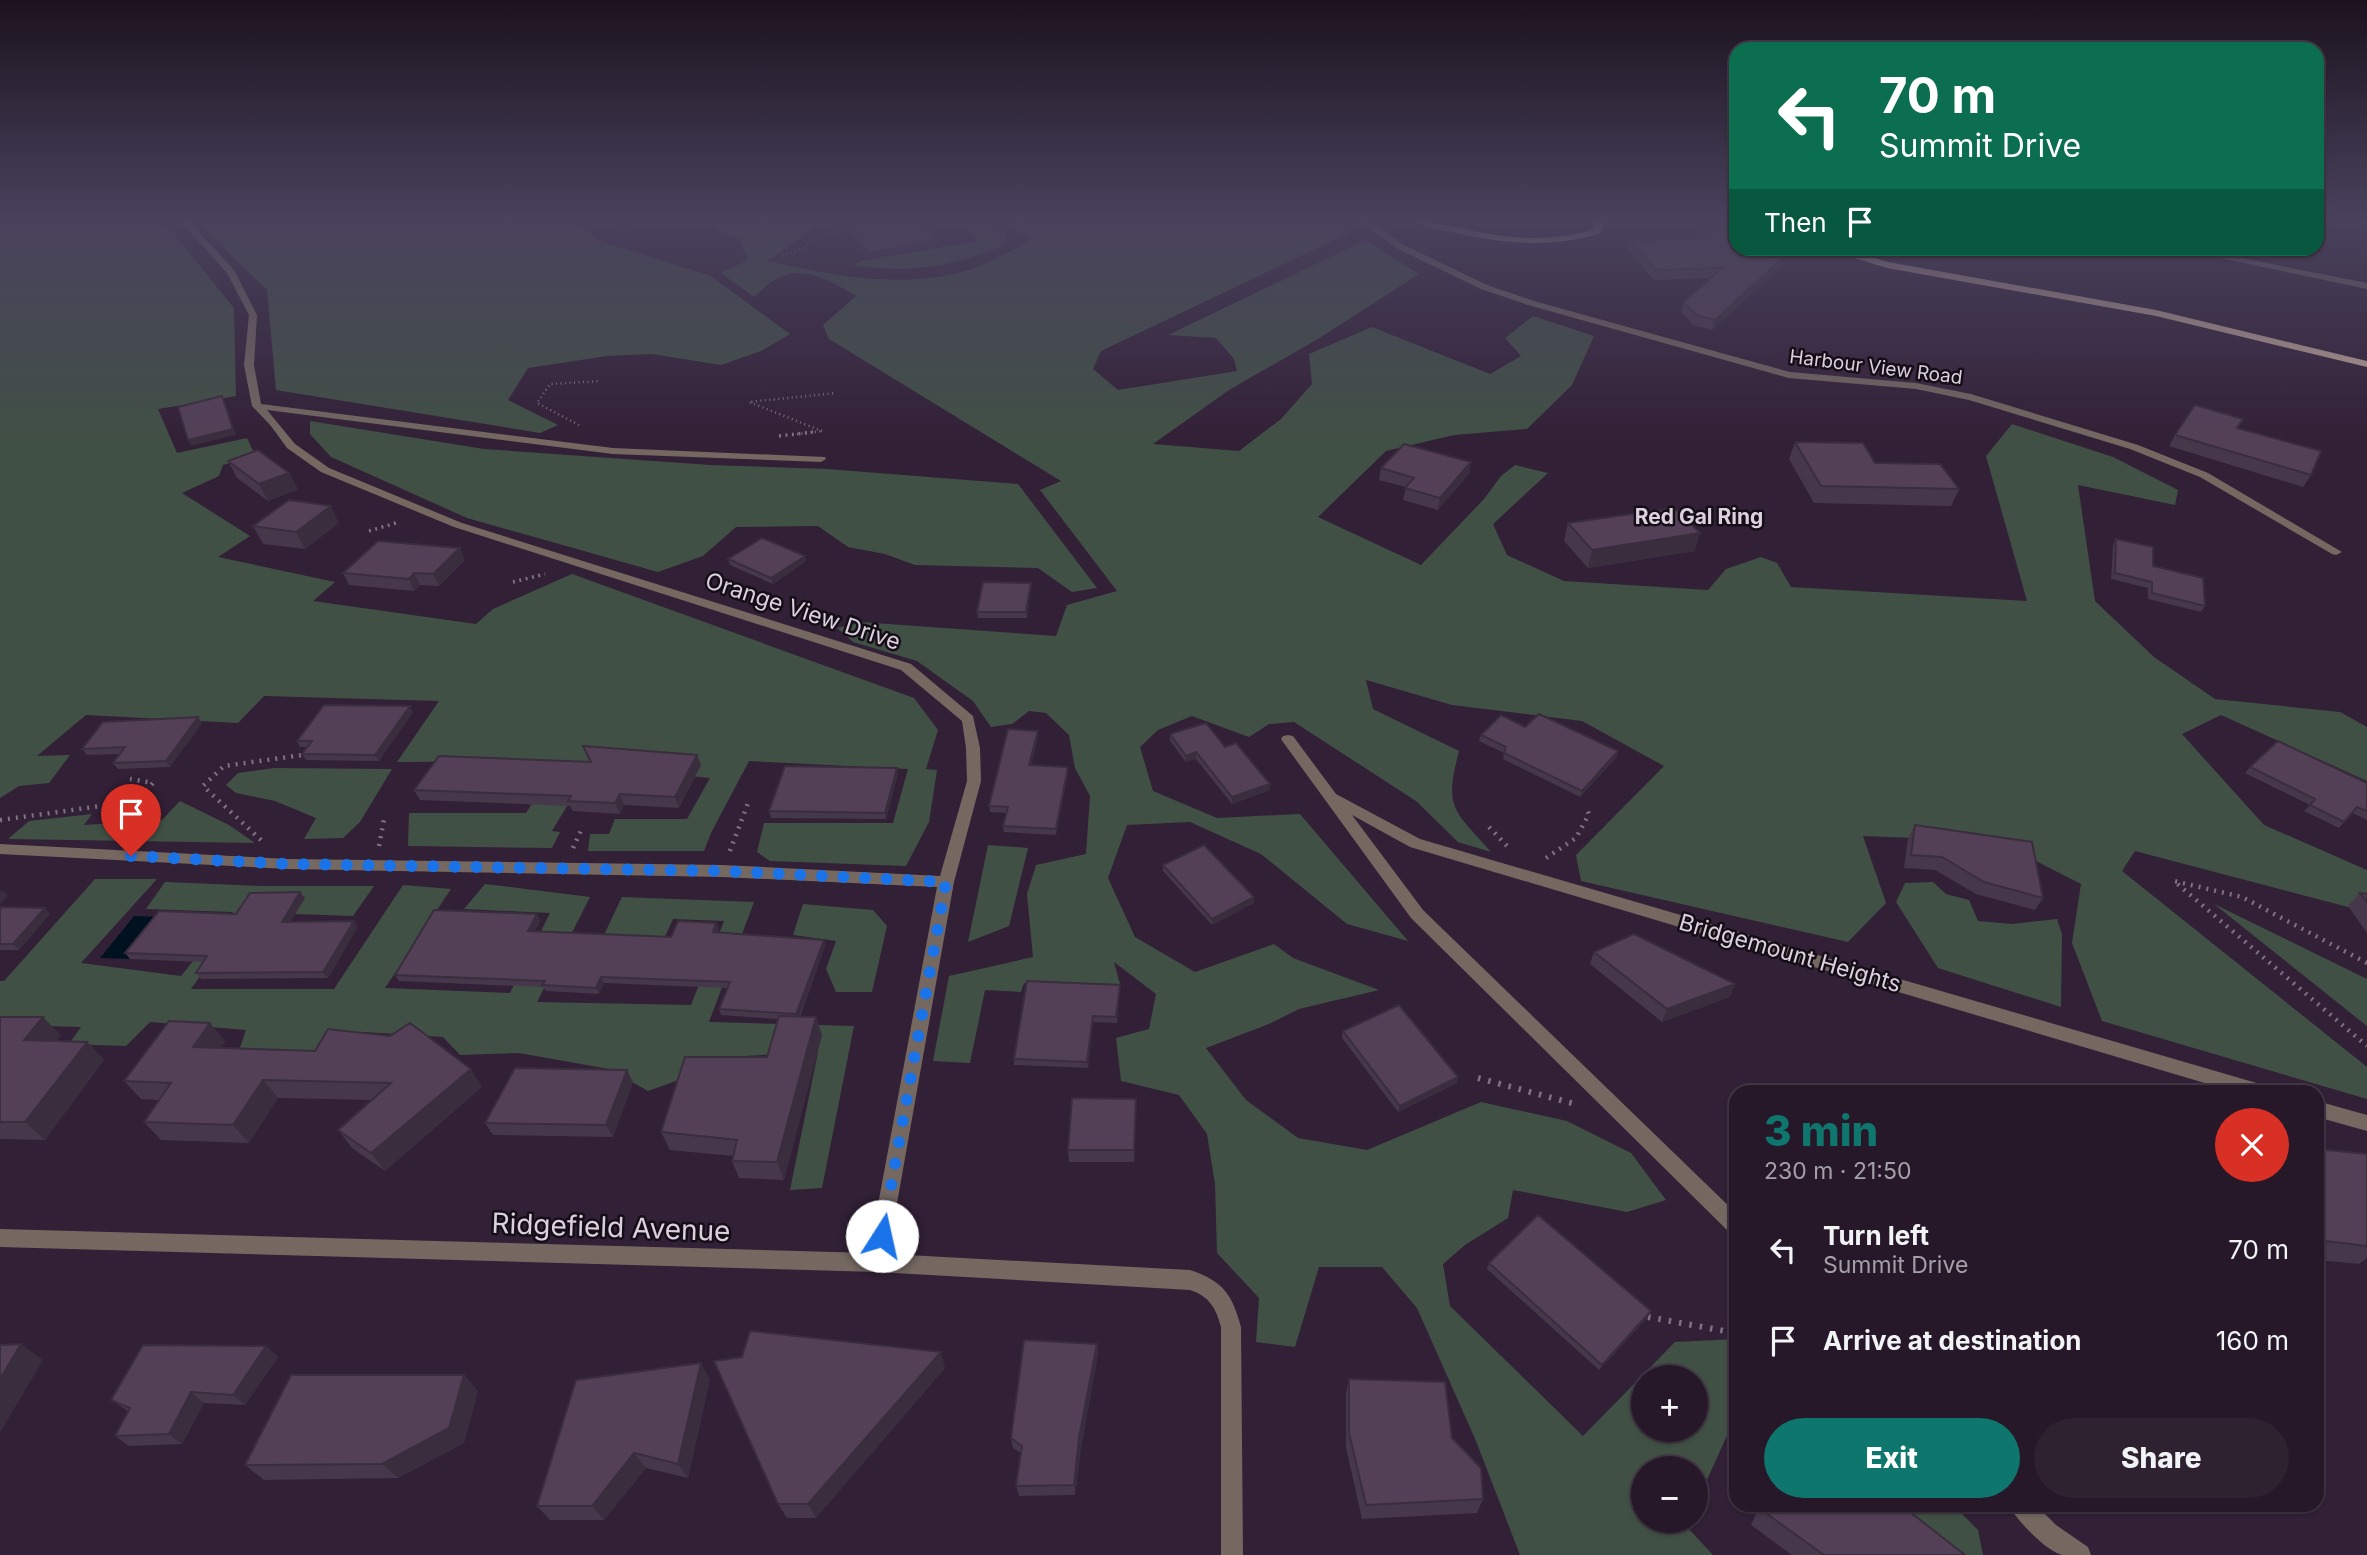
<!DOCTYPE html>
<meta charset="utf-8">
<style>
:root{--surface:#261828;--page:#2e2130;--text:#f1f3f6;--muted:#a4a0a8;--line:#423745;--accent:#0f766e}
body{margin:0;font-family:Inter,sans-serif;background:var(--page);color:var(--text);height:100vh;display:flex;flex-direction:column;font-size:26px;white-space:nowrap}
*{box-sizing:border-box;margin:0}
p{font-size:23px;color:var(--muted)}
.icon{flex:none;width:38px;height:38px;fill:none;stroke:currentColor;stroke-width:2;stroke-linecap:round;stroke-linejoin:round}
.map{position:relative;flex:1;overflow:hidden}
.sheet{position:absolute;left:1729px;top:1085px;width:595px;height:427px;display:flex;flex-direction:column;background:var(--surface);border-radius:21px;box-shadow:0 2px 5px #0004,0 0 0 2px var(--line)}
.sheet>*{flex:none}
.banner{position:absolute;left:1729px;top:42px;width:595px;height:214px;border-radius:21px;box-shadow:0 2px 5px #0004,0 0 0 2px var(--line);background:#0b6e4f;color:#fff;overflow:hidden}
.fabs{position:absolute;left:1631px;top:1365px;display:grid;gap:14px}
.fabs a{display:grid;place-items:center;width:77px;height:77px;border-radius:50%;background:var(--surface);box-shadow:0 2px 5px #0004,0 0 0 2px var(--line);font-size:35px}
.pin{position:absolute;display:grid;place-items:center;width:60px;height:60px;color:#fff;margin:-72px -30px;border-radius:50% 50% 50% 0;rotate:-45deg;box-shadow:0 0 7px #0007}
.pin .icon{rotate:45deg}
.me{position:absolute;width:77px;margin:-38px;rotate:10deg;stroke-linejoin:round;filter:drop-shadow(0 0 5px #0008)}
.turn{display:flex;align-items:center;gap:24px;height:147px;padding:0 35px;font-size:32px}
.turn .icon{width:91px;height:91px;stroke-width:2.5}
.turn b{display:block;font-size:49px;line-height:60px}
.then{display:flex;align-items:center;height:66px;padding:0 35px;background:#0003;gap:14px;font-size:26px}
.round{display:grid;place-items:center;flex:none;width:74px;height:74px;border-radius:37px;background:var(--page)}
.headline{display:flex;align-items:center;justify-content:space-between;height:119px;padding:0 35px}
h1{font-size:42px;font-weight:800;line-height:52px;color:var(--accent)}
.action{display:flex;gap:14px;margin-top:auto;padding:14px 35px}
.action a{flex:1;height:80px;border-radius:42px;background:var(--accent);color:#fff;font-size:28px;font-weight:800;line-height:80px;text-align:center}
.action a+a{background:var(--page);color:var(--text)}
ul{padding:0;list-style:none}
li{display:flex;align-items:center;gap:21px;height:91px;padding:0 35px}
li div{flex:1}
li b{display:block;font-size:26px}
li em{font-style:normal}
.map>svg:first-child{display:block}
.green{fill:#415045;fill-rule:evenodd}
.water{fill:#001120}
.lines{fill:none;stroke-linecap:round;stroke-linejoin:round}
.path-far3{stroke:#807184;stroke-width:2.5;stroke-dasharray:1 3.5;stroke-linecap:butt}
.path-far2{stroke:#807184;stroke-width:3.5;stroke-dasharray:2 4.5;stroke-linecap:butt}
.path-far1{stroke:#807184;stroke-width:4.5;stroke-dasharray:2 6;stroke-linecap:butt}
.path{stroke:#807184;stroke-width:6;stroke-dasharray:2.5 8;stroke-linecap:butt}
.minor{fill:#746861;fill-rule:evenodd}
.primary{fill:#c0a798;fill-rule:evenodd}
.wall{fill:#47374b}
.shaded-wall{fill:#3a2d3d}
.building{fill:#534057;stroke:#3a2d3d;stroke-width:2}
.route{stroke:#1a73e8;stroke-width:12;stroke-dasharray:0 21.6}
.labels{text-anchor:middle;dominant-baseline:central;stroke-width:5;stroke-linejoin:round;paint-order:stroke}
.far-street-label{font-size:19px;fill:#dcd0df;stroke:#150e17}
.far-quarter-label{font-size:21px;font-weight:bold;fill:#dcd0df;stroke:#150e17}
.street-label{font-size:23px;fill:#dcd0df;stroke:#150e17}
.near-street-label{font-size:28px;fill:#dcd0df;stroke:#150e17}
</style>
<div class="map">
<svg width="2367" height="1555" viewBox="0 0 2367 1555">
<rect width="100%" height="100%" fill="#322036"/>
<path class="green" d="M0 222H157L175 235 234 308 236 396 158 409 177 453 247 438 255 455 223 465 219 476 182 493 250 536 218 557 335 582 313 601 476 624 493 609 572 574 914 698 938 730 926 769 937 770 929 822 906 866 770 861 757 852 764 823H893L908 769 749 761 711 833 704 851H588L590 834H609L615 819H687L710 778 591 766 552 831 560 832 552 848 408 846 409 813H526L559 761 397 762 439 701 264 696 238 723 86 715 37 756 70 755 49 783 19 786 0 798Z
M197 222H573L603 242 711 276 790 334 761 351 721 365 652 354 607 356 528 368 508 400 558 425 540 433 276 390 267 290Z
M710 222H817L804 235 767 261C837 276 910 292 980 266 998 259 1015 248 1033 239L1004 222H1338L1349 233 1101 351 1093 369 1118 390 1237 371 1234 359 1216 338 1168 335 1366 240 1419 274 1318 339 1229 390 1153 444 1239 451 1281 419 1312 384 1309 354 1372 327 1490 374 1521 356 1505 338 1533 316 1594 336 1572 385 1527 429 1454 435 1386 451 1318 517 1421 565 1484 499 1501 476 1515 465 1548 473 1493 524 1507 555 1564 581 1708 590 1726 569 1761 557 1777 563 1791 587 2027 601 1986 456 2012 424 2113 457 2178 490 2175 505 2078 485 2095 601 2154 657 2215 699 2340 712 2367 727V781L2221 715 2182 734 2264 825 2367 870V912L2135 851 2122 871 2367 1067V1099L2102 1021 2072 943 2081 884 2032 859 1967 840 1863 836 1886 903 1848 942 1581 881 1576 855 1664 766 1582 721 1452 705 1366 680 1373 709 1459 751C1444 809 1453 809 1491 852L1458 842 1416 801 1294 722 1269 724 1249 737 1192 716 1158 730 1140 747 1153 791 1217 818 1300 814 1408 941 1347 924 1261 854 1190 822 1127 825 1108 878 1135 937 1195 972 1274 944 1293 958 1379 990 1299 1009 1269 1024 1206 1048 1246 1100 1298 1138 1367 1150 1481 1102 1567 1121 1631 1153 1666 1200 1627 1212 1513 1190 1508 1218 1465 1245 1443 1264 1450 1306 1583 1436 1675 1342 1736 1339V1427L1730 1429 1696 1504V1468H1643V1521H1688L1686 1526 1713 1555H1520L1476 1441 1417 1308 1382 1267H1319L1295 1347 1256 1342 1259 1298 1217 1253 1215 1184 1207 1134 1179 1095 1121 1081 1116 1038 1149 1029 1156 994 1114 962 1120 984 1024 983 1021 992 985 990 970 1063 933 1061 949 976 1033 957 1027 894 1036 865 1086 854 1090 796 1075 768 1069 735 1046 713 1029 711 1012 724 991 727 973 701 917 661 853 642 837 628 860 622 1056 636 1067 605 1117 591 1040 490 1061 481 829 339 823 325 856 296C833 282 803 264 776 279 768 283 761 291 754 297L721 273 747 261V255L738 238 718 230ZM1643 1377H1696V1430H1643Z
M955 222H982L1007 234 1004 245C952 267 909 274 853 265L859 261 979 241 968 229 952 223Z
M310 421 484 449 710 465 827 469 1018 484 1097 588 1072 592 1038 568 915 565 885 554 848 547 818 526 736 527 703 556 658 572 467 518 331 457 310 434Z
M275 768 392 769 360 822 343 838 304 839 316 818 275 801 236 793 226 785 238 773Z
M180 801 229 825 255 843 8 839 29 821 92 814 84 825 162 820Z
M988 845 1028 848 1009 926 968 942Z
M95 879H157L81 963 181 976 233 912 146 909 165 882 263 886H374L353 916 295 914 304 898 255 899 191 989H334L403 885 451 889 385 988 510 993 550 913 464 909 485 884 590 897 537 1002 691 1005 724 921 673 919 664 939 603 937 622 897 754 902 709 1022 854 1026 822 1188 790 1190 818 1052 745 1056 735 1082 693 1075 648 1091 609 1069 519 1053 460 1055 443 1037 365 1032 342 1054 237 1056 246 1030 150 1022 126 1046 69 1044 81 1027 10 1025 0 1037V981H4Z
M1933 882 1946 894 1969 900 1978 921 2012 924 2057 919 2062 934 2061 1007 1938 968 1896 902 1905 883Z
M803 904 873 910 887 926 872 992H836L826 969 836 941 793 935Z
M2214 904 2367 979V1026Z
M1902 1505H1953L1978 1530 1983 1555H1963Z"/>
<path class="water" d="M134 916 164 917 130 959 100 958Z"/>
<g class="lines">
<path class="path-far3" d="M782 255 802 249 817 237 852 228
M579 425 537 403 550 384 601 381
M822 431 749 402 836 393
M797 434 823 431"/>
<path class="path-far2" d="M779 436 813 432
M369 531 399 522
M513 582 545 574"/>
<path class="path-far1" d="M0 820 137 801 153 783 130 779
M1489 827 1508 847
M261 840 203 786 224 766 302 755
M379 846 384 819
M573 848 583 826
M730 851 748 803
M1546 858 1576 838 1589 814 1586 807
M2367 963 2242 897 2174 881 2367 1046"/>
<path class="path" d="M1478 1078 1575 1104
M1648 1317 1736 1333"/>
<path class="minor" d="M181 222H190L234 270 257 315 254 365 261 404 613 448 825 457 826 459 821 462 613 454 267 410 295 444 329 468 462 523 911 664 973 716 980 748 981 781 954 882 888 1254 1190 1270C1223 1281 1232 1294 1241 1327L1243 1555H1221V1327C1216 1308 1209 1296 1190 1290L877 1272 0 1247V1229L869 1253 937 887 722 877 288 869 0 854V844L288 859 722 865 940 876 967 781 966 748 962 721 901 670 454 527 321 472 287 448 271 426 252 406 244 365 249 315 227 273Z
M1360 222H1370L1404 245 1487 285 1534 301 1790 372 1916 383 1971 394 2138 445 2208 473 2342 552 2336 555 2332 554 2200 477 2130 449 1969 400 1916 389 1789 378 1528 305 1481 289 1398 249Z
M2357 222H2367V225L2358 224Z
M2173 248H2191L2367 283V289Z
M1288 735 1293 736 1336 794 1420 839 2260 1084 2266 1087 2269 1092H2235L1410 847 1352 815 1423 910 1736 1213V1235L1729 1232 1411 918 1283 742 1281 739 1283 736Z
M2317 1101 2367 1115V1131L2317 1117Z
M2009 1505H2036L2056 1525 2088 1547 2091 1555C2082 1555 2072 1555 2063 1555 2047 1552 2015 1519 2009 1505Z"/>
<path class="primary" d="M1415 222C1439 222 1461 229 1485 233 1522 240 1556 240 1592 230L1597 222H1607L1599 234C1549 248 1503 244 1452 232 1440 230 1426 228 1415 222Z
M1822 248H1840L1888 262 2156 310 2367 361V367L2156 316 1887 268Z"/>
</g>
<path class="wall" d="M613 222H644L645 226 620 231Z
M846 226 938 246 868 257 847 231Z
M1698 232 1780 267 1712 330 1693 325 1681 312 1684 302 1711 278 1654 280 1628 250 1630 241 1697 238Z
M2237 428 2311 475 2303 487 2169 446 2175 435Z
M1795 442 1875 463 1959 489 1951 506 1814 503 1789 459Z
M228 461 289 473 298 489 268 501 237 478Z
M1471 462 1469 474 1438 510 1403 500 1406 487 1379 480 1381 468Z
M339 523 305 549 263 544 253 526Z
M1568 523 1695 551 1588 568 1564 541Z
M2116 539 2205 606 2201 612 2148 599V588L2111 579 2113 545Z
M805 556 806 561 773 584 730 565 728 559Z
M465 560 439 586 420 585 414 591 349 585 343 573Z
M1031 588 1027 618H978L977 612Z
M413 712 379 761 306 760 302 754 308 747H300L297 741Z
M202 723 170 767 118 769 113 763 120 754 87 755 82 749Z
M1525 727 1617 757 1580 797 1503 759 1504 753 1479 741 1481 735Z
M1038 731V737L1031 766 1068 767V773L1056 835 1004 832 1003 826 1007 813 990 812 989 806Z
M1170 734 1225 747 1270 784V790L1232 804 1196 759 1186 762 1170 741Z
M583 746 697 755 701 765 679 808 624 805 620 814 573 811 570 806 420 800 414 790 590 762Z
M2250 767 2367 783V820L2352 813 2339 828 2304 811 2310 805 2245 773Z
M898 774 886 819 771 818 769 811Z
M1915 825 2043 898 2035 910 1976 894 1935 870 1904 868 1908 838Z
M1163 865 1254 903 1212 925 1163 871Z
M2360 893 2367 894V933L2348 906Z
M305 898 290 922 358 927 328 978 201 979 196 973 203 962 130 959 125 953 236 914Z
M0 907 50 914 19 950H0Z
M541 920 534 932 671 937 719 929 717 932 824 940 825 946 800 1017 822 1035 784 1180 739 1178 732 1161 733 1156 670 1150 661 1132 767 1057 778 1019 721 1015 719 1009 728 988 604 983 599 994 546 991 543 987 399 981 395 975Z
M1594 952 1730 997 1662 1022 1590 964Z
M1120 985 1117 1023 1093 1022 1088 1068 1014 1065V1059Z
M0 1017 61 1035 56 1041 87 1042 104 1060 45 1140 0 1139Z
M210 1023 225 1041 220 1048 482 1087 385 1171 352 1148 338 1130 372 1100 278 1098 249 1143 161 1140 144 1122 159 1100 141 1099 124 1081Z
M1343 1031 1458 1077 1457 1083 1398 1112 1342 1038Z
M633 1082 613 1137 493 1135 485 1123Z
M1136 1111 1134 1162H1069L1068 1150Z
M2317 1149 2367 1154V1258L2359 1264 2317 1260Z
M1489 1263 1648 1317 1599 1370 1487 1269Z
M1097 1344 1098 1354 1081 1448 1075 1495 1019 1496 1016 1486 1021 1453 1013 1448 1011 1438Z
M266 1346 278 1357 245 1405 204 1403 182 1444 129 1446 115 1436 128 1411 111 1400Z
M945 1368 816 1518H787L778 1504Z
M464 1375 478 1391 464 1443 398 1478 264 1480 245 1465Z
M710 1379 688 1478 646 1468 604 1520H550L537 1506Z
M1349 1379 1452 1438 1483 1499 1477 1513 1362 1519 1346 1448V1394Z
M1760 1505H1901L1965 1555H1792L1751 1525Z"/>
<path class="shaded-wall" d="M618 222H644L645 226 620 231Z
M937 241 938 246 868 257V253Z
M1783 257 1780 267 1712 330 1715 320Z
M222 396 225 402 236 435 191 446 188 440Z
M1471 462 1469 474 1438 510 1440 498Z
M289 473 298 489 268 501 259 484Z
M331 506 339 523 305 549 296 532Z
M1700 533 1695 551 1588 568 1592 550Z
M460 548 465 560 439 586 433 574Z
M805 556 806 561 773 584 771 578Z
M414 573 420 585 414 591 409 579Z
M1031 583V588L1027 618 1026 612Z
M410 706 413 712 379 761 375 755Z
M198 717 202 723 170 767 166 761Z
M1038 731V737L1030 772 1029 765Z
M1618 751 1617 757 1580 797 1582 791Z
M1196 752V759L1186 762V756Z
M697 755 701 765 679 808 675 797Z
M1068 767V773L1056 835V829Z
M897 768 898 774 886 819 885 813Z
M1270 784V790L1232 804V797Z
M620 794 624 805 620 814 615 803Z
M2 890 8 896 0 904V892Z
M300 892 305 898 286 928 282 922Z
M1254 897V903L1212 925V919Z
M45 908 50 914 19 950 13 944Z
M537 914 541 920 531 938 528 931Z
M354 921 358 927 328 978 323 972Z
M716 923 719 929 715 938 713 932Z
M824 940 825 946 798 1020 796 1014Z
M601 977 604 983 599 994 596 988Z
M1735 984 1730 997 1662 1022 1667 1009Z
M1093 1016V1022L1088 1068 1087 1062Z
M43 1017 61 1035 43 1059 24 1040Z
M816 1017 822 1035 784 1180 777 1162Z
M210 1023 225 1041 209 1065 193 1047Z
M87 1042 104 1060 45 1140 25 1122Z
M471 1069 482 1087 385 1171 371 1153Z
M627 1070 633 1082 613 1137 606 1125Z
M1458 1077 1457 1083 1398 1112 1400 1106Z
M263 1080 278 1098 249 1143 233 1125Z
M1651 1311 1648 1317 1599 1370 1602 1365Z
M21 1344 43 1360 0 1433V1379Z
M1097 1344 1098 1354 1081 1448 1075 1495 1074 1485 1079 1438Z
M266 1346 278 1357 245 1405 233 1395Z
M941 1352 945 1368 816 1518 808 1504Z
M701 1363 710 1379 688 1478 678 1464Z
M464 1375 478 1391 464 1443 398 1478 382 1464Z
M191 1392 204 1403 182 1444 169 1434Z
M634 1453 646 1468 604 1520 592 1506Z"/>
<path class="building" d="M871 222H921L937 241 868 253 846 226Z
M1736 228V248H1770L1783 257 1715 320 1696 315 1684 302 1722 268 1656 270 1630 241 1707 238 1698 232Z
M222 396 233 429 188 440 178 407Z
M2195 405 2243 419 2237 428 2321 451 2311 475 2175 435Z
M1795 442 1863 443 1875 463 1940 464 1959 489 1821 486Z
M1404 444 1471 462 1440 498 1405 488 1414 478 1381 468Z
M258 450 289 473 259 484 228 461Z
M289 500 331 506 296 532 253 526Z
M1674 508 1700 533 1592 550 1568 523Z
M762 538 805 556 771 578 728 559Z
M2116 539 2153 547V566L2203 578 2205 606 2152 593V582L2115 573Z
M378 541 460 548 433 574 414 573 409 579 343 573Z
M983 582 1031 583 1026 612H977Z
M324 705 410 706 375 755 302 754 312 741H297Z
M1539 714 1618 751 1582 791 1504 753 1506 747 1481 735 1501 715 1525 727Z
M198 717 166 761 113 763 125 747 82 749 103 722Z
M1206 723 1225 747 1236 743 1270 784 1232 797 1196 752 1186 756 1170 734Z
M1008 729 1038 731 1029 765 1068 767 1056 829 1003 826 1008 807 989 806Z
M2278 741 2367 783V811L2357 807 2344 822 2310 805 2315 799 2250 767Z
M583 746 697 755 675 797 620 794 615 803 568 801 571 796 414 790 439 756 591 762Z
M785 766 897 768 885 813 769 811Z
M1915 825 2032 842 2043 898 1984 882 1942 857 1911 855Z
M1204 845 1254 897 1212 919 1163 865Z
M300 892 282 922 354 921 323 972 196 973 207 956 125 953 159 911 236 914 250 893Z
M2360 893 2367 894V902Z
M0 907 45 908 13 944H0Z
M434 910 537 914 528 931 671 937 678 921 716 923 713 932 824 940 796 1014 719 1009 730 982 601 977 596 988 542 985 545 981 395 975Z
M1634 934 1735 984 1667 1009 1594 952Z
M1027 981 1120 985 1116 1017 1093 1016 1087 1062 1014 1059Z
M1399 1005 1458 1077 1400 1106 1343 1031Z
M779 1016 816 1017 777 1162 732 1161 737 1140 661 1132 685 1057H767Z
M0 1017H43L24 1040 87 1042 25 1122H0Z
M169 1021 210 1023 193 1047 315 1051 328 1029 390 1036 410 1023 471 1069 371 1153 338 1130 391 1083 263 1080 233 1125 144 1122 171 1083 124 1081Z
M515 1068 627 1070 606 1125 485 1123Z
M1072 1098 1136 1099 1134 1150H1068Z
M2317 1149 2367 1154V1246L2317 1240Z
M1538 1215 1651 1311 1602 1365 1489 1263Z
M750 1331 941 1352 808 1504H778L714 1361 742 1357Z
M1024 1340 1097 1344 1079 1438 1074 1485 1016 1486 1022 1446 1011 1438Z
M21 1344 0 1379V1345Z
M143 1345 266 1346 233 1395 191 1392 169 1434 115 1436 130 1408 111 1400Z
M701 1363 678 1464 634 1453 592 1506H537L576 1380Z
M291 1375H464L449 1428 382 1464 245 1465Z
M1349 1379 1445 1382 1452 1438 1481 1468 1483 1499 1366 1505 1349 1433Z
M1766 1505H1901L1965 1555H1824L1763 1511Z"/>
<linearGradient id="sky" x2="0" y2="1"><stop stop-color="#1c121e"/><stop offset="0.5" stop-color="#49425d"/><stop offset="1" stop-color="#49425d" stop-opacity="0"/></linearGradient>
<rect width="2367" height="440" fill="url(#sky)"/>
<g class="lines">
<path class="route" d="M131 856 288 864 722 871 946 882 882 1236"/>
</g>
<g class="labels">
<g class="far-street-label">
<text transform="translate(1876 367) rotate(7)">Harbour View Road</text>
</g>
<g class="far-quarter-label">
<text x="1699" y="516">Red Gal Ring</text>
</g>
<g class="street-label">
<text transform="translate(803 611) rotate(18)">Orange View Drive</text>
<text transform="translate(1790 953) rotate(16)">Bridgemount Heights</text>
</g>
<g class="near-street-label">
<text transform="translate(611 1227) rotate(2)">Ridgefield Avenue</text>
</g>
</g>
</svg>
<div class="fabs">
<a>+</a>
<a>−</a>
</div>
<div class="pin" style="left:131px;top:856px;background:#d93025"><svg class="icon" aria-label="arrive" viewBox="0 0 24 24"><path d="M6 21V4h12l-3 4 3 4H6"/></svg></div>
<svg class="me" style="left:882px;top:1236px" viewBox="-20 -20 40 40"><circle r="19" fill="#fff"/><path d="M0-13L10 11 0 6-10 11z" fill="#1a73e8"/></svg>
<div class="banner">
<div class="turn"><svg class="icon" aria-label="left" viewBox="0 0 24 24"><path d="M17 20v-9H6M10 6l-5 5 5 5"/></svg><div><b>70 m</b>Summit Drive</div></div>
<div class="then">Then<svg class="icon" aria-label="arrive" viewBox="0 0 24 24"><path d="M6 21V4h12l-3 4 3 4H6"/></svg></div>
</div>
<section class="sheet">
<div class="headline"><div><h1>3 min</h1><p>230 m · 21:50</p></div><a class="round" style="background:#d93025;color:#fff"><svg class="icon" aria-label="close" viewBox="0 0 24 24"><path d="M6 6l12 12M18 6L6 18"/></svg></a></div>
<ul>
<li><svg class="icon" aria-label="left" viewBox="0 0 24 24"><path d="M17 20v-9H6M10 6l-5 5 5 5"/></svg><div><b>Turn left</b><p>Summit Drive</p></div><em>70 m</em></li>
<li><svg class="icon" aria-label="arrive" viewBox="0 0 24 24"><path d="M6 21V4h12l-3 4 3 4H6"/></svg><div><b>Arrive at destination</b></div><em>160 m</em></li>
</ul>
<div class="action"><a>Exit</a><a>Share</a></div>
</section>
</div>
